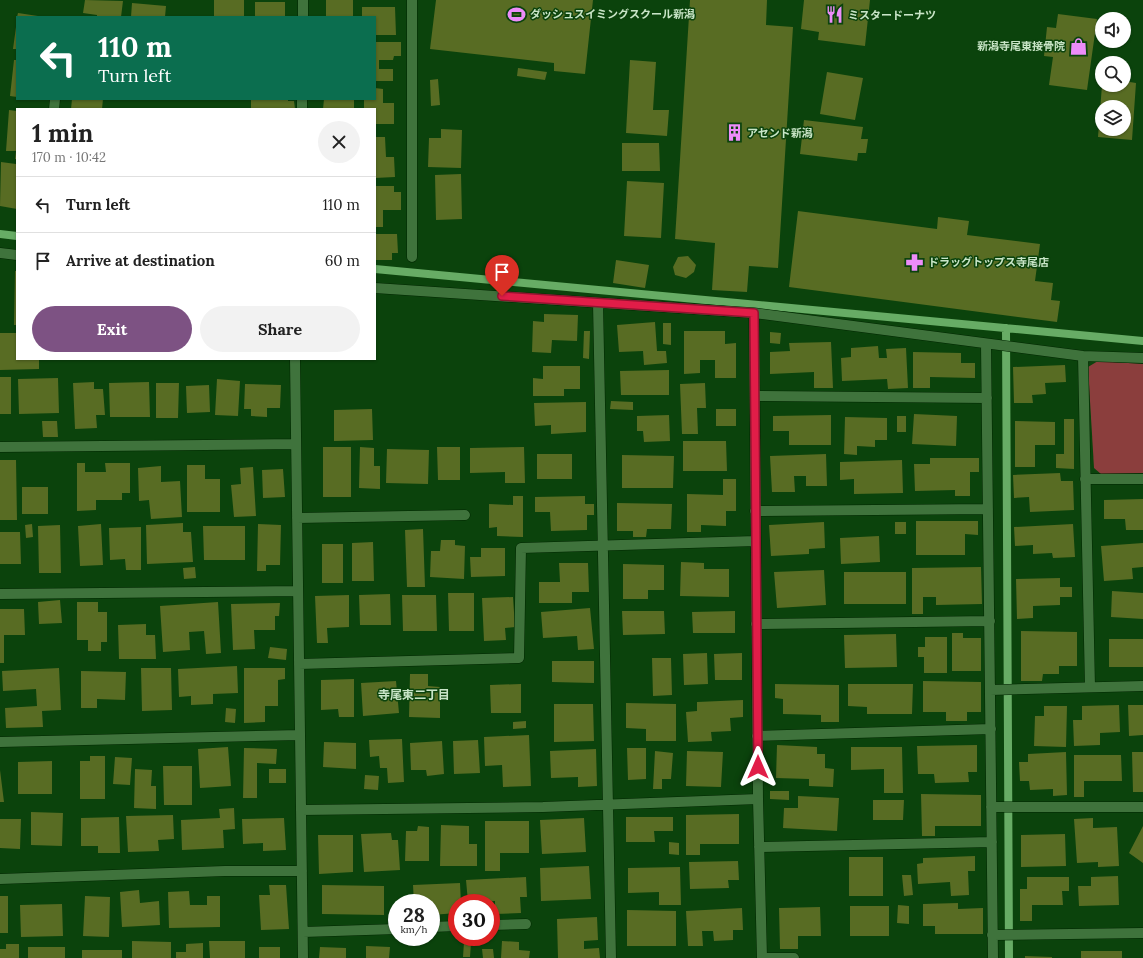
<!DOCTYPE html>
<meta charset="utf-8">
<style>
:root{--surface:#fff;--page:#f2f2f2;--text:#222;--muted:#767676;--line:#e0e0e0;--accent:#7d5283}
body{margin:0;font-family:Lora,"Noto Sans JP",serif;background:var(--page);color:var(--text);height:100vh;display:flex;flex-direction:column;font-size:15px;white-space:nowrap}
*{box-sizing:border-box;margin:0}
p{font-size:13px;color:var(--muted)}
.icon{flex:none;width:22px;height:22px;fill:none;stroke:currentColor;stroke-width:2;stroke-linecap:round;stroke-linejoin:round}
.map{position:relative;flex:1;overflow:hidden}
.panel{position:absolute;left:16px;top:108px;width:360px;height:252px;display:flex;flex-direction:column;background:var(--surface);border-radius:0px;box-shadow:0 1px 3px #0004}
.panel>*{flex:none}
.banner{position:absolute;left:16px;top:16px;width:360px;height:84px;border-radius:0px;box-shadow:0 1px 3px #0004;background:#0b6e4f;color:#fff;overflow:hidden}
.controls{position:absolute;left:1095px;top:12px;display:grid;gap:8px}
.controls a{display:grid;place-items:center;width:36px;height:36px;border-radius:50%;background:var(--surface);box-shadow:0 1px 3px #0004;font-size:20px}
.speed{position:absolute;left:388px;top:894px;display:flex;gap:8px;font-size:20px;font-weight:700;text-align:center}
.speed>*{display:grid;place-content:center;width:52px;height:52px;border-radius:50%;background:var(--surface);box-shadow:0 1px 3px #0004;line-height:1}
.speed small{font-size:10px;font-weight:400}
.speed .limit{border:6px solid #d22;background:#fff;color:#111}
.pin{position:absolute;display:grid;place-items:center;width:34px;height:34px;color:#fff;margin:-41px -17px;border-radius:50% 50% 50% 0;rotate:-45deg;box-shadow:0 0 4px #0007}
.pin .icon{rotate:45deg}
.me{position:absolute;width:44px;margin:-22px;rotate:0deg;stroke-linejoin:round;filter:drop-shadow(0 0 3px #0008)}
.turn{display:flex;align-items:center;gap:14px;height:84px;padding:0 16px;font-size:18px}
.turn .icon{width:52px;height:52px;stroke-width:2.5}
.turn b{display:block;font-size:28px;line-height:34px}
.round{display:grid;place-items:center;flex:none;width:42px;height:42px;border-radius:21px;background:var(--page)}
.summary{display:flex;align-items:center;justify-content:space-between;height:68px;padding:0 16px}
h1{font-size:24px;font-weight:800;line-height:30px}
.primary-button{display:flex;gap:8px;margin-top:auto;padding:8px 16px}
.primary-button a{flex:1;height:46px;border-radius:24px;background:var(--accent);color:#fff;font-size:16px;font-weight:800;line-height:46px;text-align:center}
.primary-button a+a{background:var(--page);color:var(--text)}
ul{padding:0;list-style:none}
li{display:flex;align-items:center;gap:12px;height:56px;padding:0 16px;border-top:1px solid var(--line)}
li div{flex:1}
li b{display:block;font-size:15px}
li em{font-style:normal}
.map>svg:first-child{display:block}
.green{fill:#8b3e3d}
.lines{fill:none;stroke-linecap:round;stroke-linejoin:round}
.stream{stroke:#67ac65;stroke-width:8}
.building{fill:#586c23;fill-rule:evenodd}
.street-casing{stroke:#002700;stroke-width:11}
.street{stroke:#3f733c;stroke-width:10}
.route-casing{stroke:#92132f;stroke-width:10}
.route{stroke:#e11d48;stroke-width:7}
.labels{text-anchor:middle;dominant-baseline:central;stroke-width:3;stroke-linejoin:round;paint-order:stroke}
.poi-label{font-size:11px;font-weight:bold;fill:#c9e5c7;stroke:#0b430c;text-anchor:start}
.neighbourhood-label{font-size:12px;font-weight:bold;fill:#c9e5c7;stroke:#0b430c}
</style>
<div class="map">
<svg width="1143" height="958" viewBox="0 0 1143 958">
<rect width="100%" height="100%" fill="#0b430c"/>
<path class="green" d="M1098 361 1143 364V473L1101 474 1094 468 1088 367Z"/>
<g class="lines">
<path class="stream" d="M0 234 17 236
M375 269 1143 341
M1006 328 1009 958"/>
</g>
<path class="building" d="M85 0 123 1 121 17H97V15L83 13Z
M214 0H244V17H214Z
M326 0H353V17H326Z
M436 0H593L585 74 554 71V63L430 49Z
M690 0H767L766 25 793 27 778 268 749 266 747 292 712 290 715 243 675 239Z
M804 0H870L865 46 818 40 819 32 801 29Z
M255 2H285V17H255Z
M132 3 166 6 165 17H131Z
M362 7H395L396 35H375V17H362Z
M18 13 38 16 37 17H17Z
M1058 14 1097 19 1087 90 1049 85 1053 57 1044 56 1047 27 1056 28Z
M16 27H17V49H13Z
M375 42H401V56H394L393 60H379V69H393V81H375Z
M14 60H17V97L10 96Z
M630 60 656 62 653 110H669L667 136 626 133Z
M518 68 547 72 545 80 517 76Z
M827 72 863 78 855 120 820 114Z
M438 79 440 105 431 106 430 80Z
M1124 81 1136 83 1132 140 1098 137 1102 85H1124ZM1102 107H1124V129H1102Z
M375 88 383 89V103H394V124H375V109H364V99H375Z
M72 99H103L102 109H71Z
M251 99H288V101H294L295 109H251Z
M324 99H354V109H323Z
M9 110 17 111V159H15L16 151H6Z
M804 120 863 127 861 139H868L866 153H858L857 161 800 154Z
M441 129 462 130 461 168 428 167 429 138H441Z
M375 137H385L386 157H394L395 177 375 178Z
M622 143H659L660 171H622Z
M1 162 16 164 17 209 0 206Z
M461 174 462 219 436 220 435 175Z
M627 181 664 183 661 238 624 236Z
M375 186H394V192H401V210H383V227H375Z
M798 211 937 229 938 217 969 221 967 235 1040 244 1035 281 1053 283 1051 300 1060 301 1057 322 789 287Z
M375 234H397L398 253H392V260H375Z
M688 256 696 265 694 272 686 278 675 275 673 267 678 257Z
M616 260 649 265 645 288 613 283Z
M15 271H17V325H14Z
M544 314 578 315 577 341 552 340 551 353 532 352 533 321 544 322Z
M655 322 657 351H666L667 363 644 365 643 351 619 352 617 325Z
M663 323H671V345L663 344Z
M584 331H590L589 359 583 358Z
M684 331H725V344L736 343V378H715V360H700V373L684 374Z
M770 332 781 333 780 344 770 343Z
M0 333H17V359H39V369L0 370Z
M831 342 833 388H814V372L770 374V352L790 351 789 343Z
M878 346 879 358H887L886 349 906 348 908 388 888 389 887 379 842 381 841 358 851 357V348Z
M913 352 961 353V363H975V378L930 377V388H913Z
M1065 365 1066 382 1045 383 1046 394 1032 395 1033 403H1014L1013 367Z
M543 366H580V389H564V396H533V378L543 379Z
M669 370V395H621L620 371Z
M0 377H11V414H0Z
M58 378 59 413 19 414 18 379Z
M217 379 240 381 238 416 215 415Z
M94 382V389H103L105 415H96L97 428 75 429 73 383Z
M149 382 150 417H110L109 383Z
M156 383H179L178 418H156Z
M705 383 706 408H697L698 434H682L680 384Z
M245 384 281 385 280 408H267V417L251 416V409H244Z
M209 385 210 412 187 413 186 386Z
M611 401 633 402V410L610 409Z
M586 402V432L551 434V425L535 426 534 403Z
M372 409 373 440 334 441V410Z
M716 409H736V426H716Z
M914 414 957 416 956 446 912 444Z
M669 415 670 441 644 442 643 431H637V416Z
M831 415V445H789V431H773V416Z
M897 416H906V432H897Z
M845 417 887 418V440H875V447L857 446V455L844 454Z
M1064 419H1074V469L1056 468V454H1064Z
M42 421H57L58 437H43Z
M1015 421 1055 422V445H1035V467H1015Z
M683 441H726L727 471H683Z
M323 447H351V497H323Z
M360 447 374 448V466H380V489L359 488Z
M437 447H460V480H438Z
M524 447 525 483H505V472L470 473V448Z
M387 449 429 450 428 484 386 483Z
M537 454H572V479H537Z
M826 454 827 486H806V476H794L795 492H772L770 456Z
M622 455 674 456 673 488H622Z
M930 458H979V472H970V496H955V490L915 491 914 464H930Z
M0 460H16L17 520H0Z
M902 460 903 493 854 494V479L840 480V462Z
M77 463H85V472H106L105 463H130V493H122V500H96V510L77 511Z
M187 465H205V479H220V512H187Z
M161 466V482L180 481 182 517 151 519 149 500 139 501 138 468Z
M253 467 256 516 234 517 231 485 241 484 240 468Z
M283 469 285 497 263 498 262 470Z
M1060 473 1061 481H1073L1074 510 1030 512 1029 497 1014 498 1013 475Z
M723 479H736V511H726V526L701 525V532H687V494L723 495Z
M22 487H48V514H22Z
M513 496H523V537L497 536V527L489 528V504L513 505Z
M585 496V504H594V515H587V530L551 531 550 512H535V497Z
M1143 499V530H1126L1125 519H1104V500Z
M617 503 672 504 671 529H647L646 537H633V531H617Z
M916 521H978V535L965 534V555H916Z
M824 522 825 548 809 549V554L771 556 769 525Z
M895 522H906V534H895Z
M183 523V532H191L193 562 147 564 146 525Z
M32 524 33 537 26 538 25 525Z
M101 524 103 565 80 566 78 526Z
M258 524 281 525 280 565H266V571H257Z
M1073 524 1075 557 1053 558 1052 553 1033 554V545L1015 546 1014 527Z
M60 525 61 573H39L38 526Z
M203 526H245V560H204Z
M141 527V570H126L125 559 110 560 109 528Z
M423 529 425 587H407L405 530Z
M0 532H20L21 564H0Z
M879 536 880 562 841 564 840 538Z
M441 540H455V545L465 546 464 579 430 577 431 551H440Z
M373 542 374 581H352V543Z
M1143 543V567L1132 568 1133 579 1104 581 1101 546Z
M322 544H343V583H322Z
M481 548H505V576L471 577 470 557H481Z
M681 562 704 563V569H729V597L680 596Z
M559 563H588L589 592H572V603H539V582H560Z
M623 564 664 565V590H648V599H623Z
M195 567 196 578 184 579 183 568Z
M981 567 982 604 936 605V597H923V614H912V568Z
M824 570 826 605 777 608 774 572Z
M844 572H906V604H844Z
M1060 578V587H1072V597H1060V605L1033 606V618L1017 619 1016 579Z
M1112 591 1143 593V619L1111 617Z
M448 593H474V631H449Z
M390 594 391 625H360L359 595Z
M349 595V627L327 628 328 643H317L315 596Z
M402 595H436L437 631H403Z
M513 597 515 627 505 628 506 640 484 641 482 598Z
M60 600 62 623 39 624 38 602Z
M77 602H98V612H107V642H101V651H88V640H77Z
M218 602 221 653 206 654 204 631 189 632 190 650 163 652 160 606Z
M280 603 279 616H275V630H254L255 649 233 650 231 604Z
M590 608 594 649 578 650 577 636 543 638 541 612Z
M0 609H24L25 635H4V663H0Z
M622 611H664L665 634 623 635Z
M735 611V633H693L692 612Z
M146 624V635H155L156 659H119L118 625Z
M1021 631 1077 632V666H1059V674H1043L1042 681H1021Z
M952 633H963V638H981V671H952Z
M896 634 897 667 845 668 844 635Z
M925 637H947V673H924V657H918V647H925Z
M1109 639H1143V667H1109Z
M270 647 287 649 286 660 268 658Z
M707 653 708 684 684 685 683 654Z
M742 653V680H715L714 654Z
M652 658H671L672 695 653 696Z
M552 661H594V683L552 682Z
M237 666 238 693 213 694V704L191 705V696L179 697 178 669Z
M59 668 61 710 42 711 43 727 6 728 5 708 37 706 36 689 3 691 2 671Z
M141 668H171L172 710 142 711Z
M244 668H285V679L278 680V706H265V722L244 723Z
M81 671 126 672 125 700 97 699V708H81Z
M410 674H428V686L440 687V718L409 717Z
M354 679V717H339L338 709 321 710V680Z
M396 681 399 713 363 716 361 683Z
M923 681 981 682V712H967V721H946V712H923Z
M521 684V713H491L490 685Z
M775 684 839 685V722H821V715L783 714V699L775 698Z
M848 684H913L912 714H867V707L848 706Z
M743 700V717L730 718 731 731 711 732 712 741 688 742 686 712 697 711V702Z
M626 703 676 704V741H646V729L626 728Z
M554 704H593L594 741 554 742Z
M1119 705 1120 732 1100 733V745L1074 746 1073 720H1082V706Z
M1128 705H1143V735L1129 736Z
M1044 706H1067L1066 747 1034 746 1035 716H1044Z
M226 708 236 709 235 723 225 722Z
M526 721V728L513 729V722Z
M529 735 531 786 503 787 502 765 485 766 484 737Z
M402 739 404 782 388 783 387 768H380L379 756 370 757 369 740Z
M478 740 480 773 454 774 453 741Z
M442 741 444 774 427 776 426 770H411L410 743Z
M324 742 356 743V769L323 767Z
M777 745 817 747V754H825V768L834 769 833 787 809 786V779L776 778Z
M977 745V772H968L969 782 935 783 934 774H918L917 746Z
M228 747 231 786 200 788 198 749Z
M851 747H902L903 793H884V769L851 770Z
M244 748 277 749 276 764 257 763V798H243Z
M627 748H646V779L628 780Z
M596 749 597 786 578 787V777L551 778 550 751Z
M655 751 673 753 671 779H662V789H653Z
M687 751 723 752 721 787 686 786Z
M1066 752 1067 795 1053 796V789L1030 790 1029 781H1020L1019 762H1028V754Z
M1132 752H1143V792H1133Z
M1074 755H1121L1122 781H1084V797H1074Z
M90 756H105V799H80V761H90Z
M115 757 132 758 130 785 113 784Z
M52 761V794H18V762Z
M163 766H192V805H164Z
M135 769 152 770 151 786H156V809L134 808Z
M269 769H286V783H269Z
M0 770 4 802H0Z
M365 775 379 776 378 790 364 789Z
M770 791H789V800L770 799Z
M921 794 981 795V826H935V836H922Z
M798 796 839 798 837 831 783 828 784 808H798Z
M873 800H904L903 820H873Z
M234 808 235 829 223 830 224 848 182 850 181 820 220 818 219 809Z
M31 812 63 813 62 846 31 845Z
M739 814V844H700V855H686V815Z
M173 815 174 839 158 840 159 851 128 852 126 816Z
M119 817 120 853H98V846H81V818Z
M626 817H673V831H654L655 842H626Z
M284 818 286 850 263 851V843L243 844 242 819Z
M584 818 586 852 542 854 540 820Z
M1093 818V828L1117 827 1119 866 1098 867V862L1077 863 1074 819Z
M0 819H21L20 849 0 848Z
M485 821H529V853H500V871H485Z
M441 825 469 826V844H477V866H440Z
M418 826 429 827V861H405L406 831H417Z
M1143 826V863L1129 853Z
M391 833 392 840H398L400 870 364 872 361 834Z
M1065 834 1066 866 1021 867V835Z
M318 835H353V872L319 874Z
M669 842 679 843V855L669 854Z
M975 856V871H968L969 895 951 896 950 882 918 884 917 864 923 863V858Z
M849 857H883V896H849Z
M738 861 739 880H728L729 888 690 889 689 862Z
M589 866 591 899 541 901 540 868Z
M680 867 681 905H659V892L628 893V868Z
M902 875H911L913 895 904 896Z
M1118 876 1119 905 1079 906 1078 886H1091V877Z
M526 877 527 897H520L521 913 495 914V901L468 902 466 880Z
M1027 877H1069V891H1062L1063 905H1032V921H1020V889H1027Z
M460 883 461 903H457V913L431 915V903H414L413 885Z
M269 885H286L289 929 261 930 259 895H270Z
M322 885 384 886V915L322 914Z
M139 890 140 903 159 901 160 925 122 927 120 892Z
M189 891 190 905H207V896H220V927L169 928 168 892Z
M0 896H8V933H0Z
M85 896 110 897 109 937 83 936Z
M958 903V909L983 908V934H935V926H923V904Z
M62 904 63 936 21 937 20 905Z
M898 905 909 906V924L897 923Z
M850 906H889V936H850Z
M820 907 821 936H798V949H780L779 908Z
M742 908 743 930H733V940L714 941 713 931H702L703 946H688L686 911Z
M627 910 676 911V946H627Z
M597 917 598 940 584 941V949L599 948 600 958H558L557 919Z
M132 941 171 942V958H132Z
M209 941H245V958H210Z
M502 941 519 942V950L530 951 529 958H501Z
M464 942 471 943 470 957H463Z
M203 943V958H176V952H186V944Z
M6 944H19V958H0V949H6Z
M366 946 390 947 389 958H366Z
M28 947H65V958H28Z
M259 947H280V958H259Z
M320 947 346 948V958H319Z
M482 949H493L494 958H483Z
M82 950H122V958H82Z
M1081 951H1122V958H1081Z
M1025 956 1052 957V958H1025Z"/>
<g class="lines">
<defs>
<path id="street" d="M412 0V257
M303 17V0
M54 109 55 99
M302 109V99
M0 253 17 255
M375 288 754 313 1083 356 1143 358
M598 303 611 958
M754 313 758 799 762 958
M986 344 993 958
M1083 356 1090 687
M295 359 303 958
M755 396 987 398
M0 447 296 444
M1085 479H1143
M755 511 988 509
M297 518 465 515
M0 594 298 591
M756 624 990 621
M299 664 519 658 521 548 756 541
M990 690 1143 686
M757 736 991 729
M0 742 300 735
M991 807H1143
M301 810 543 807 758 799
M759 847 992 842
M0 879 225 871H302
M491 925 526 924
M431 927 457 926
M303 932 397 929
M992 935 1143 933
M762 958H794"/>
</defs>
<use href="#street" class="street-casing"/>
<use href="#street" class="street"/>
</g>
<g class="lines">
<defs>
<path id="route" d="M502 296 754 313 758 767"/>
</defs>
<use href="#route" class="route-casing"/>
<use href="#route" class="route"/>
</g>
<defs>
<symbol id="stadium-bare" viewBox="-9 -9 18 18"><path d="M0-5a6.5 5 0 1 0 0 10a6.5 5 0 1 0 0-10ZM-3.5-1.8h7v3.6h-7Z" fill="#ed8cf9" stroke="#0b430c" stroke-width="2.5" paint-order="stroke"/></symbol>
<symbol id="restaurant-bare" viewBox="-9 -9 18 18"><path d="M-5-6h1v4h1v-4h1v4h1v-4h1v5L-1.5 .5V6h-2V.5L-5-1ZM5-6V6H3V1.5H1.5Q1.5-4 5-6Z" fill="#ed8cf9" stroke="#0b430c" stroke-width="2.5" paint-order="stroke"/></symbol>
<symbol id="shop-bare" viewBox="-9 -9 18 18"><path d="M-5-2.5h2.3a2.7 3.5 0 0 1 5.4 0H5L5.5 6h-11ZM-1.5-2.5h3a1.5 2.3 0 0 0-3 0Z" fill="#ed8cf9" stroke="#0b430c" stroke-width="2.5" paint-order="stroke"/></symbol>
<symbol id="building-bare" viewBox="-9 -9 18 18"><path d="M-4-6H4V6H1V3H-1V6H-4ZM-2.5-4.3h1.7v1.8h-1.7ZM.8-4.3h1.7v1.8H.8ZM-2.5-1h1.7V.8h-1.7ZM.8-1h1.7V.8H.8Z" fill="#ed8cf9" stroke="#0b430c" stroke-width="2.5" paint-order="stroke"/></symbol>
<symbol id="pharmacy-bare" viewBox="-9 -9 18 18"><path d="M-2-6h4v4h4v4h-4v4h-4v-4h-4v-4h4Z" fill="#ed8cf9" stroke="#0b430c" stroke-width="2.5" paint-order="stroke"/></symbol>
</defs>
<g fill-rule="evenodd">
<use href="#stadium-bare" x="504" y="2" width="25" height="25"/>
<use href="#restaurant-bare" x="822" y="2" width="25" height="25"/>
<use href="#shop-bare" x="1066" y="34" width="25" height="25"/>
<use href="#building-bare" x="722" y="120" width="25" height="25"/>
<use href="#pharmacy-bare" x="902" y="250" width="25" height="25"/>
</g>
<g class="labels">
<g class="poi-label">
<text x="530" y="14">ダッシュスイミングスクール新潟</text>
<text x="848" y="15">ミスタードーナツ</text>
<text x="1065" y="46" text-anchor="end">新潟寺尾東接骨院</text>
<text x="747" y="133">アセンド新潟</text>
<text x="928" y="262">ドラッグトップス寺尾店</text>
</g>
<g class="neighbourhood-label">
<text x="414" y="694">寺尾東二丁目</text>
</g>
</g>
</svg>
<div class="controls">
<a><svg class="icon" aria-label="sound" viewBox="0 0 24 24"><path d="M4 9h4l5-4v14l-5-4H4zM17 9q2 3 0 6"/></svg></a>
<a><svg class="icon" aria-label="search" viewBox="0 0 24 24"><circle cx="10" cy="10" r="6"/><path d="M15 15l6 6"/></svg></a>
<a><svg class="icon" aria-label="layers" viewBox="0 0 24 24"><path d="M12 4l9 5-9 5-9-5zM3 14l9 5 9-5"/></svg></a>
</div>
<div class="speed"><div>28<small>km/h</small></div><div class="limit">30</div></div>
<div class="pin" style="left:502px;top:296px;background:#d93025"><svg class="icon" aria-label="arrive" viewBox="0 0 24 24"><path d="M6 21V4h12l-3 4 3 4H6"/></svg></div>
<svg class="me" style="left:758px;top:767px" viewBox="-20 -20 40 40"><path d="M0-17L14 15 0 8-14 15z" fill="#e11d48" stroke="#fff" stroke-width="4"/></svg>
<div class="banner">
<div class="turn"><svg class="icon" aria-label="left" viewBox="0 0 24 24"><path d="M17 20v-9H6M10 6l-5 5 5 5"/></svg><div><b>110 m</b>Turn left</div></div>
</div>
<section class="panel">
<div class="summary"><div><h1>1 min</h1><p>170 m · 10:42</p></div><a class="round"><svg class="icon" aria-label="close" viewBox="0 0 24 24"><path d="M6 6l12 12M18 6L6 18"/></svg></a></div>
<ul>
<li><svg class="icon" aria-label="left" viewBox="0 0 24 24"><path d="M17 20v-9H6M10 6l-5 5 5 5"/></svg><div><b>Turn left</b></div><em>110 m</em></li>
<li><svg class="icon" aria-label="arrive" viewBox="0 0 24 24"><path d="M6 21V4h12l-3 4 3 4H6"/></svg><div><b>Arrive at destination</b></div><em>60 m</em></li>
</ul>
<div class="primary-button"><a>Exit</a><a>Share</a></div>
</section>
</div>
